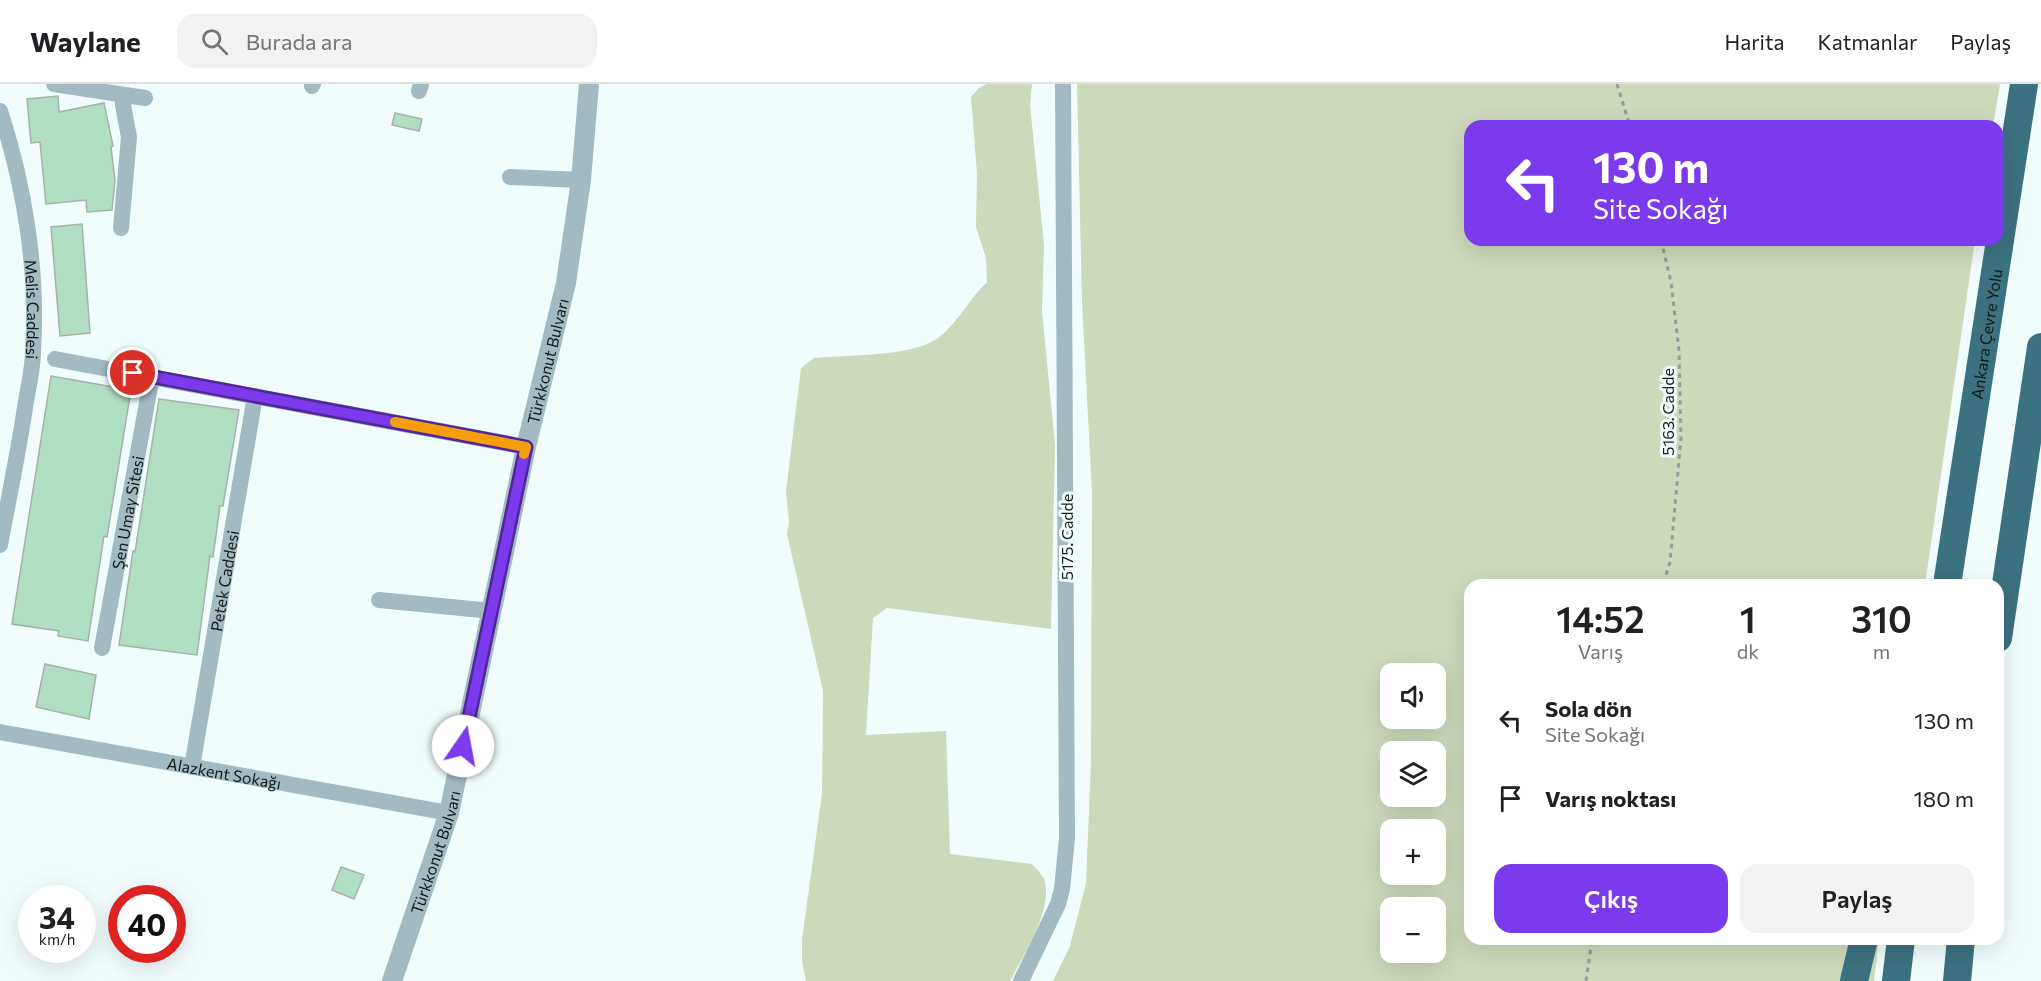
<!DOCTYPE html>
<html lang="tr">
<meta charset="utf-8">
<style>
:root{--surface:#fff;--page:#f2f2f2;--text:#202124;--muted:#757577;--line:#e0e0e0;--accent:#7c3aed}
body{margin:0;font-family:Commissioner,sans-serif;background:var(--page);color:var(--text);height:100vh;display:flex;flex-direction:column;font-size:22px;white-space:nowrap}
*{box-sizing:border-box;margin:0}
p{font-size:20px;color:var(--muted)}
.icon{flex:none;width:33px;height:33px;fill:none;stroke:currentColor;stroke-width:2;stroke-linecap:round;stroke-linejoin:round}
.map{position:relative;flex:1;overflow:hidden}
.panel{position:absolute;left:1464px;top:495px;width:540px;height:366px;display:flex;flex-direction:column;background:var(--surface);border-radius:18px;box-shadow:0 6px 24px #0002}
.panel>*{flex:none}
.guide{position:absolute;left:1464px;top:36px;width:540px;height:126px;border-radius:18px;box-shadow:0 6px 24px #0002;background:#7c3aed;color:#fff;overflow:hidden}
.buttons{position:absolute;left:1380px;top:579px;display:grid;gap:12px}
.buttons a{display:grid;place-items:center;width:66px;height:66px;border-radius:12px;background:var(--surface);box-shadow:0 6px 24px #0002;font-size:30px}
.speed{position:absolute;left:18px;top:801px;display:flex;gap:12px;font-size:30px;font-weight:700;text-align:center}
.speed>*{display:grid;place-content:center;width:78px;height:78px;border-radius:50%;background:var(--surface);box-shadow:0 6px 24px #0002;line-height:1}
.speed small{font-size:15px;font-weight:400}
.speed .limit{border:9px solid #d22;background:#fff;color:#111}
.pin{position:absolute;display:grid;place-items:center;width:51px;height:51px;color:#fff;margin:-26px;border:3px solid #fff;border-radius:50%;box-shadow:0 2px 6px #0007}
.me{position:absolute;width:66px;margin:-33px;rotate:12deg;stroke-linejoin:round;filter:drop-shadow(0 0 4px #0008)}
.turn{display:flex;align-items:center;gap:21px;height:126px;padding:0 30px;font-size:27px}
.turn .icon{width:78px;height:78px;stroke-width:2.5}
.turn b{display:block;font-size:42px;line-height:51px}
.eta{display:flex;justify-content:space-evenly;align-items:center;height:102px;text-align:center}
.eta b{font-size:36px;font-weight:600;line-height:42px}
.primary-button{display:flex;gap:12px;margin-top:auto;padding:12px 30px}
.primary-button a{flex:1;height:69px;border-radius:18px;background:var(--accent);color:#fff;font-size:24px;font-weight:600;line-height:69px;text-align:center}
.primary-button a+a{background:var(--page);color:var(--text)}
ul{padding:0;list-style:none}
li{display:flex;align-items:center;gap:18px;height:78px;padding:0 30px}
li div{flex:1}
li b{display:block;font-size:22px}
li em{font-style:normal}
header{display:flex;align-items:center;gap:36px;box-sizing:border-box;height:84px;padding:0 30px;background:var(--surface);border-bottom:2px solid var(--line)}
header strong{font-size:28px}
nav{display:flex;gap:33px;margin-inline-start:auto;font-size:21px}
.search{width:420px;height:54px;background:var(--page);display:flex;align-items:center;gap:15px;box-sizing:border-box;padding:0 21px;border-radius:18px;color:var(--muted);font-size:22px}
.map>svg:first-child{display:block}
.green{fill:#ccd9bb;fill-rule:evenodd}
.building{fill:#b0dec2;stroke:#a7b1ab;stroke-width:1.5}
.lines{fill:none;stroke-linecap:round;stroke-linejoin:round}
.path{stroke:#939d9c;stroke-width:3;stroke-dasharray:4.5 4.5;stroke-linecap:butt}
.minor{stroke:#a3bac2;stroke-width:16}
.tertiary{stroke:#a3bac2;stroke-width:20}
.motorway{stroke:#3c7180;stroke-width:28}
.route-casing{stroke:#51269a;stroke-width:15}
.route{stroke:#7c3aed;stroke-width:10}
.slow{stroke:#f59e0b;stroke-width:10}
.labels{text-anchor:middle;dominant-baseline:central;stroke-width:6;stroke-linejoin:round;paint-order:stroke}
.street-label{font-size:16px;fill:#151a19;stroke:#f0fdfc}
</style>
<header>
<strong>Waylane</strong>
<div class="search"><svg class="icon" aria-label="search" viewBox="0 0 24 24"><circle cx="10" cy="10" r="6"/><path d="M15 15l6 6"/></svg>Burada ara</div>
<nav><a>Harita</a><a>Katmanlar</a><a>Paylaş</a></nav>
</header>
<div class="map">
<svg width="2041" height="897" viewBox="0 0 2041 897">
<rect width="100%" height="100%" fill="#f0fdfc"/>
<path class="green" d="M987 0H1032L1030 21 1044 161 1042 227 1055 361 1051 545 887 524 873 534 866 651 946 647 950 770 1032 780C1036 785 1044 791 1045 798 1052 827 1023 872 1010 897H806L802 877V856L822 709 823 607 787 450 789 439 786 407 801 284 814 274C846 271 912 273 938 254 958 239 969 215 987 198L986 174 976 143 977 89 971 13 979 4Z
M1077 0H2000L1993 42H1470V156H1975L1925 501H1470V855H1879L1874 897H1053L1070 862 1086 799 1091 678 1092 408 1082 218ZM1390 590H1436V634H1390ZM1390 668H1436V712H1390ZM1390 746H1436V790H1390ZM1390 824H1436V868H1390Z"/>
<path class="building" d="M58 12 59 28 104 19 113 62 111 63 115 96 112 126 87 128 86 116 46 120 40 58 31 59 27 15Z
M395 29 422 35 419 47 392 41Z
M82 140 90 249 60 252 51 143Z
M51 292 131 306 107 453 104 452 88 557 58 552 59 547 12 540Z
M159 315 239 326 223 422H220L213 473 210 472 197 571 119 561 133 467 135 468Z
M45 580 96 591 89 635 36 623Z
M341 783 364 791 354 815 332 806Z"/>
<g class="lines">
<path class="path" d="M1617 0 1630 42
M1661 156 1671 198 1679 267 1681 354 1670 478 1663 501
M1586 897 1592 855"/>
<g class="minor">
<path d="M54 0 145 14"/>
<path d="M312 2 313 0"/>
<path d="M419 7 421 0"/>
<path id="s1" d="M0 27C25 103 38 187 33 267 33 283 29 300 26 317 19 365 9 413 0 461"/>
<path d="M510 93 581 96"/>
<path d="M121 144 129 53 123 21V12"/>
<path d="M55 275 526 363"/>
<path d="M379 516 492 527"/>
<path id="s2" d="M102 564 152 292"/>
<path id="s3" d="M0 648 449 729"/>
<path id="s4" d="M192 683 255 312"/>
<path d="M1021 897 1058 820 1062 805 1067 754 1063 0"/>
</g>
<path class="tertiary" id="s5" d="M392 897 449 729 526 363 566 199 581 96 589 0"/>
<g class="motorway">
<path id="s6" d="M1947 501 2024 0"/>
<path d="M1998 554 2041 263"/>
<path d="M1854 897 1864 855"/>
<path d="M1896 897 1901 855"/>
<path d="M1957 897 1961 855"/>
</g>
</g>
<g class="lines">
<defs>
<path id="route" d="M133 289 526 363 463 662"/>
</defs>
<use href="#route" class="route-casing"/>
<use href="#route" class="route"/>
<path class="slow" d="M395 338 526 363 524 370"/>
</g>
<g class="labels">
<g class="street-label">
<text stroke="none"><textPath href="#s1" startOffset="202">Melis Caddesi</textPath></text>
<text stroke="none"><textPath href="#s6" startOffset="254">Ankara Çevre Yolu</textPath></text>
<text stroke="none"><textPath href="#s5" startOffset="640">Türkkonut Bulvarı</textPath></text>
<text transform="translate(1667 328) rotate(-90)">5163. Cadde</text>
<text stroke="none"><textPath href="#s2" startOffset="138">Şen Umay Sitesi</textPath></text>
<text transform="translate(1066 453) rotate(-90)">5175. Cadde</text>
<text stroke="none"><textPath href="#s4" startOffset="189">Petek Caddesi</textPath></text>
<text stroke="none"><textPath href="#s3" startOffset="228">Alazkent Sokağı</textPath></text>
<text stroke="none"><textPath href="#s5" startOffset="136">Türkkonut Bulvarı</textPath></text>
</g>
</g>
</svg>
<div class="buttons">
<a><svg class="icon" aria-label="sound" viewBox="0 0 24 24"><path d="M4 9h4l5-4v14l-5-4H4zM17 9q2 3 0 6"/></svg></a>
<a><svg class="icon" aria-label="layers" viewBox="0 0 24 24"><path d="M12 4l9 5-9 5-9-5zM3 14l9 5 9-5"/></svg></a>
<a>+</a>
<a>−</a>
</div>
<div class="speed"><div>34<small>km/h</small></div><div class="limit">40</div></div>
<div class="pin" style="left:133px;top:289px;background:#d93025"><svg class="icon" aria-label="arrive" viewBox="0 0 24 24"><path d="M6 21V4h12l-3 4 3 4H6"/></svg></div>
<svg class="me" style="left:463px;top:662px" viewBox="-20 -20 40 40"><circle r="19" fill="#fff"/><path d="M0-13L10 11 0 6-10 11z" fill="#7c3aed"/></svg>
<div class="guide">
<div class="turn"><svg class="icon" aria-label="left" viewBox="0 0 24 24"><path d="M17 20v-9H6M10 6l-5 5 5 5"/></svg><div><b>130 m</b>Site Sokağı</div></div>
</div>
<section class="panel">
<div class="eta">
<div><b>14:52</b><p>Varış</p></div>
<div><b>1</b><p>dk</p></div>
<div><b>310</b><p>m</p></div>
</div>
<ul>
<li><svg class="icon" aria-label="left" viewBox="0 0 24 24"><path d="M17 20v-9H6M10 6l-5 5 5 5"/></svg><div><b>Sola dön</b><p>Site Sokağı</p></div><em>130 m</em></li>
<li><svg class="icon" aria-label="arrive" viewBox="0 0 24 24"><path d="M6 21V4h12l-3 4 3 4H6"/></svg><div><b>Varış noktası</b></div><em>180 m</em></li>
</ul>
<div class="primary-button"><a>Çıkış</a><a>Paylaş</a></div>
</section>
</div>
